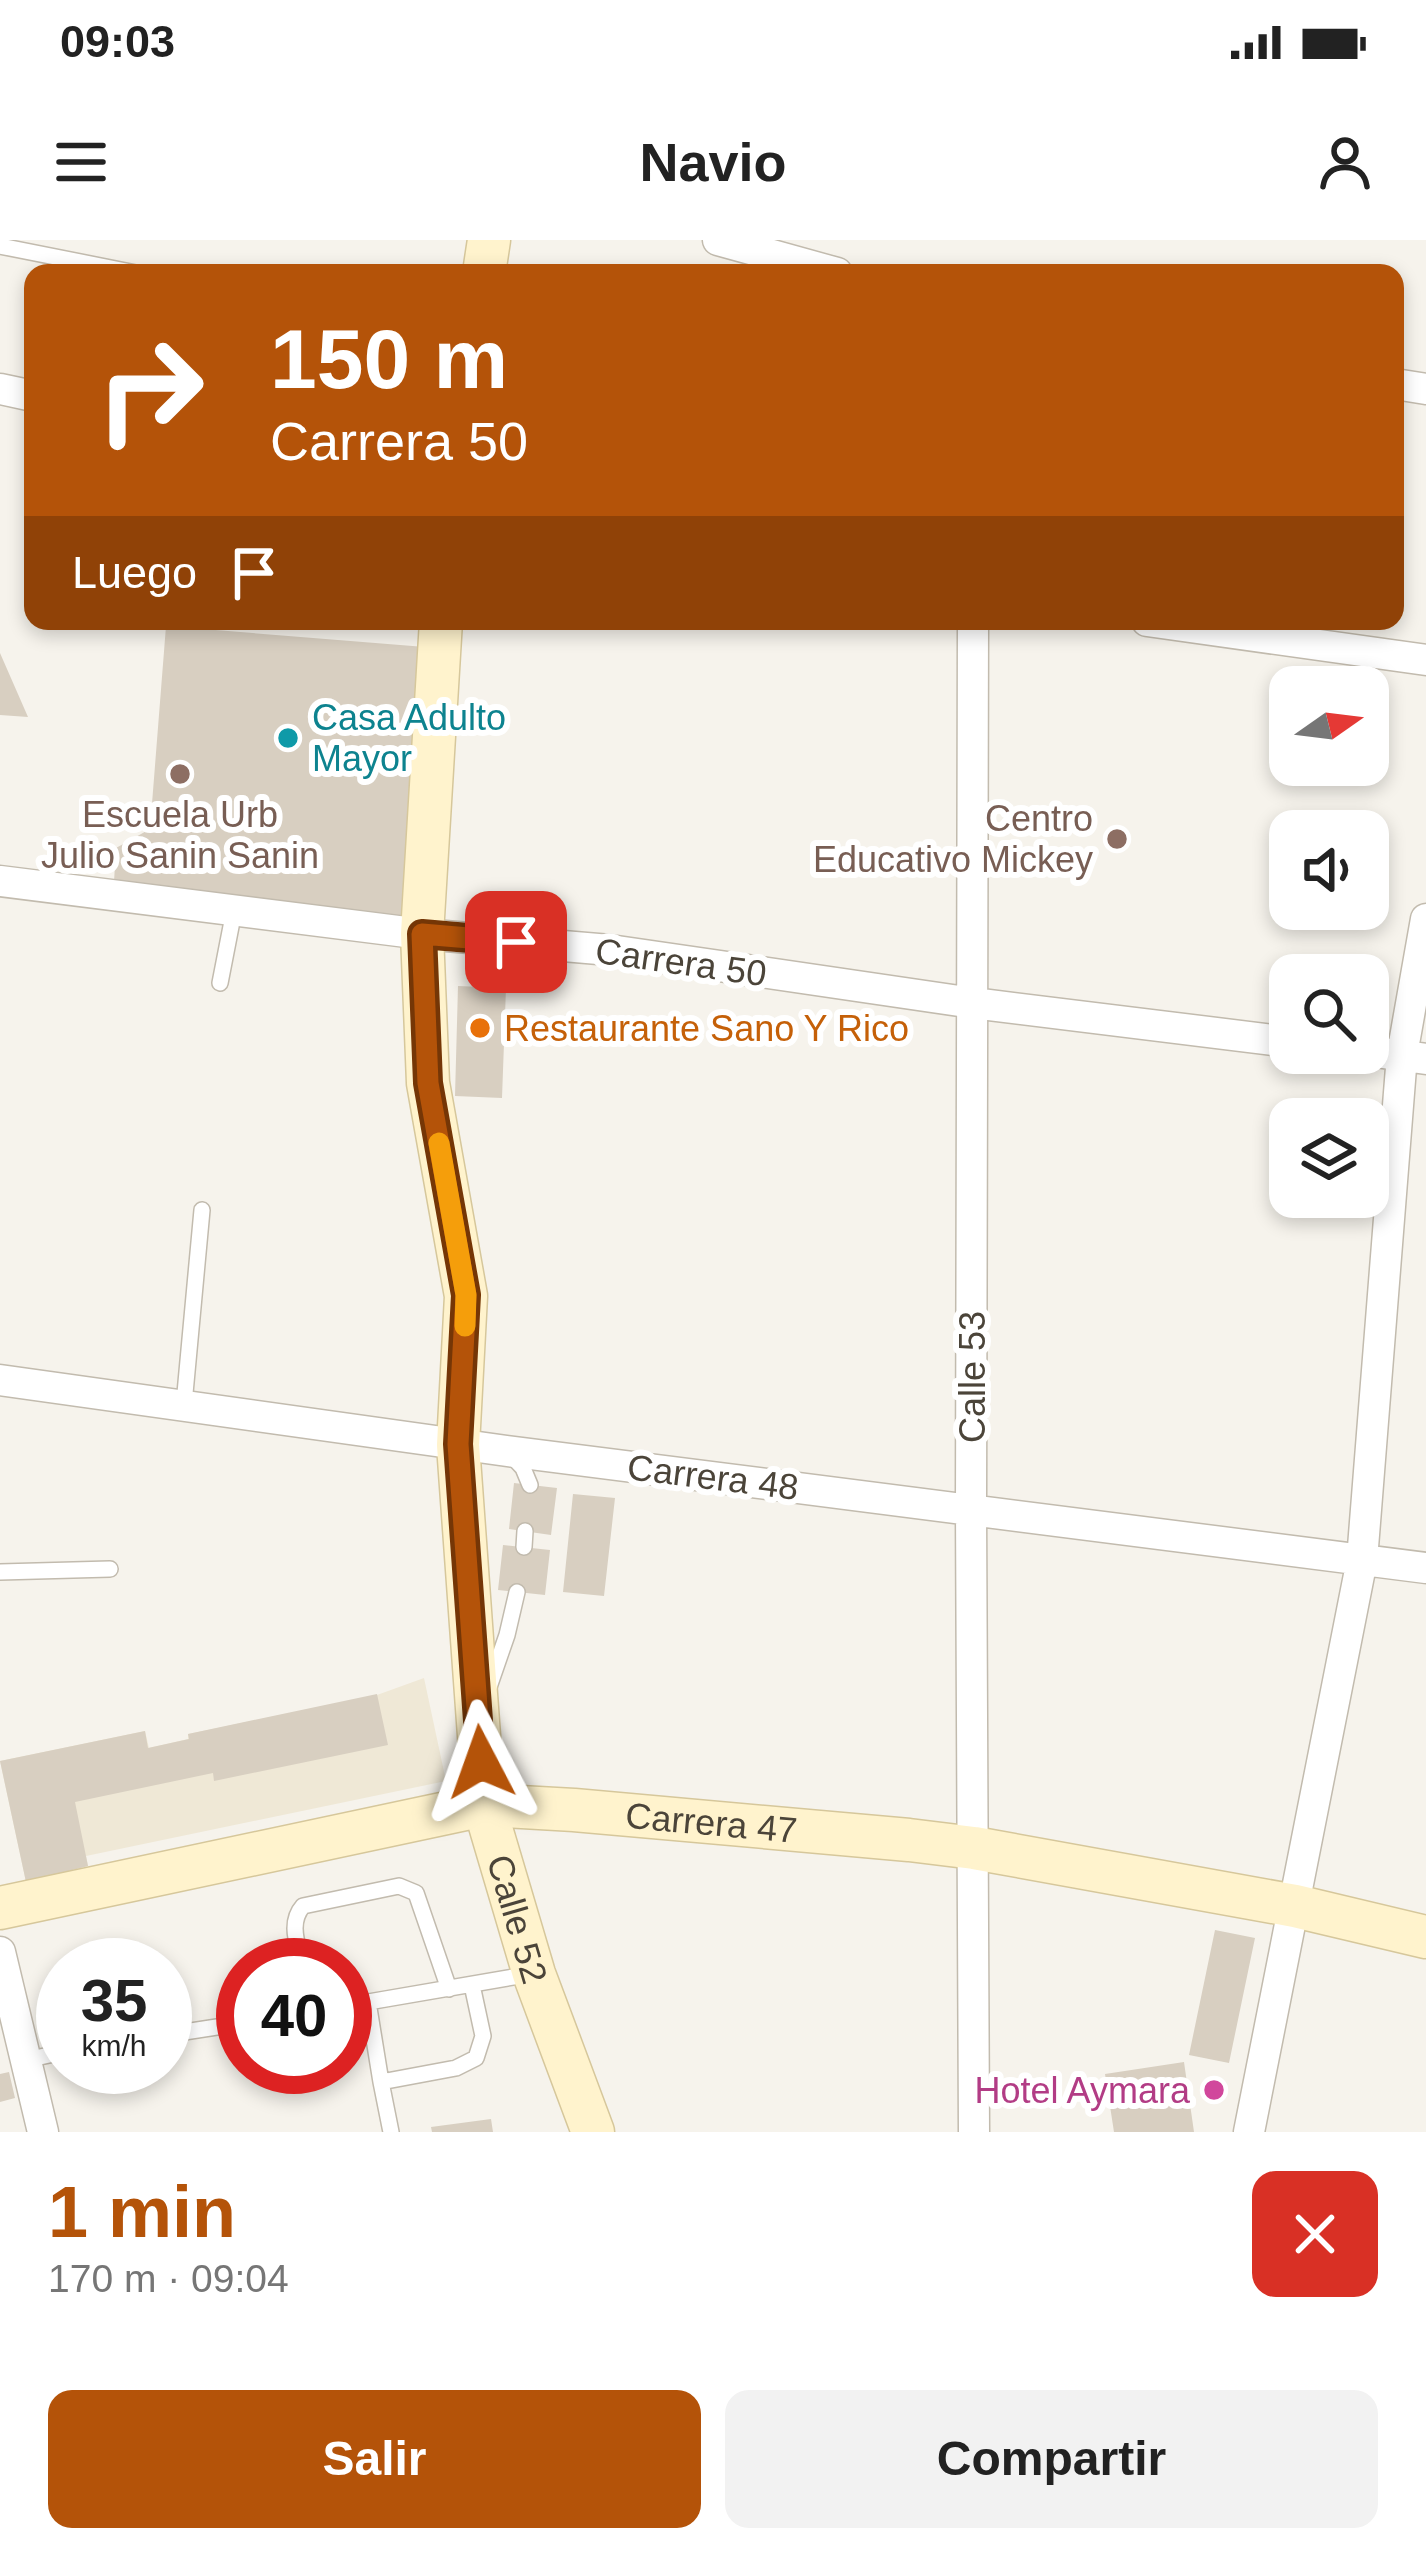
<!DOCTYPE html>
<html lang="es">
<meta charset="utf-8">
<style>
:root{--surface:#fff;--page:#f2f2f2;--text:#222;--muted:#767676;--accent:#b45309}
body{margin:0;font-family:Helvetica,sans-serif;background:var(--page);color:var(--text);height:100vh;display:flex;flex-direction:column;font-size:45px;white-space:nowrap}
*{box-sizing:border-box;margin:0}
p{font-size:39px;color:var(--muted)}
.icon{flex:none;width:66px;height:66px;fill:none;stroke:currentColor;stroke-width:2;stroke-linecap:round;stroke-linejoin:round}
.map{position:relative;height:1892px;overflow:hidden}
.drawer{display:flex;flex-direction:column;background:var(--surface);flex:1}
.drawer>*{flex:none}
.hud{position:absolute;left:24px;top:24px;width:1380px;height:366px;border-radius:24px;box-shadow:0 6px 18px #0003;background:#b45309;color:#fff;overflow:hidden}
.needle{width:78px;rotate:76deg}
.controls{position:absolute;left:1269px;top:426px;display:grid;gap:24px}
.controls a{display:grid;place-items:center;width:120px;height:120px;border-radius:24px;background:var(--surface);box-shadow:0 6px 18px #0003;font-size:60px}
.speed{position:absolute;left:36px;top:1698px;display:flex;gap:24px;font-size:60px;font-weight:700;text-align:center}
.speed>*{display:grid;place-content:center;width:156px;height:156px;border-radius:50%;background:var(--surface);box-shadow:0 6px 18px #0003;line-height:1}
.speed small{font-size:30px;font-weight:400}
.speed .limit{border:18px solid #d22;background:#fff;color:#111}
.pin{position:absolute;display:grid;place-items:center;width:102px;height:102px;color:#fff;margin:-51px;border-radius:24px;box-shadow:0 6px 18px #0006}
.me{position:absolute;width:132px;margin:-66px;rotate:356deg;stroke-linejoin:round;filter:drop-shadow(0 0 9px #0008)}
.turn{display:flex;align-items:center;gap:42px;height:252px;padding:0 48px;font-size:54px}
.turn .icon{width:156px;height:156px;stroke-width:2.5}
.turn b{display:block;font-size:84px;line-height:102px}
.then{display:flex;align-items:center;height:114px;padding:0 48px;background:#0003;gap:24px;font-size:45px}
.round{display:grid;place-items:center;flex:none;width:126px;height:126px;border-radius:24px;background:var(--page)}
.head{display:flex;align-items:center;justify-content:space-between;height:204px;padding:0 48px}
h1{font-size:72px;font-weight:600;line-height:90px;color:var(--accent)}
.button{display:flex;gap:24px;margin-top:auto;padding:24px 48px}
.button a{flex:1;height:138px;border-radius:24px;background:var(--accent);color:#fff;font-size:48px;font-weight:600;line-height:138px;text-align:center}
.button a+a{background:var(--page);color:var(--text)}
.status{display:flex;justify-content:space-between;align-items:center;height:84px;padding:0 60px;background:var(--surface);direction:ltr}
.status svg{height:33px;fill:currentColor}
header{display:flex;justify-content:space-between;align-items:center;height:156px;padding:0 48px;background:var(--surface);font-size:54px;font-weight:600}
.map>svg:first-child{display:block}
.education{fill:#efe8d6}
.building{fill:#d8cfc1}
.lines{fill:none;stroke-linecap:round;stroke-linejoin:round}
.lane-casing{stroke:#c2bbae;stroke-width:18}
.street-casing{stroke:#c2bbae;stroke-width:33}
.secondary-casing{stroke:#d6c79b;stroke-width:45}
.lane{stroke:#fff;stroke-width:15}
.street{stroke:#fff;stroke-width:30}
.secondary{stroke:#fff3cd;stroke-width:42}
.route-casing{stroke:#753606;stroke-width:30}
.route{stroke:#b45309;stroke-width:21}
.slow{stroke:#f59e0b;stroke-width:21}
.culture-dot{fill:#0f9aa8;stroke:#fff;stroke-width:4.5}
.education-dot{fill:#8d6e63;stroke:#fff;stroke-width:4.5}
.food-dot{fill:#e8710a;stroke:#fff;stroke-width:4.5}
.hotel-dot{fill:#d1479c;stroke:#fff;stroke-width:4.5}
.labels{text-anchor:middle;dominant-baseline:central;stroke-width:12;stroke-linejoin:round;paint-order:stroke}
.culture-label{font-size:36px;fill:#0d838f;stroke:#fff;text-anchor:start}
.education-label{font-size:36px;fill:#785e54;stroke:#fff}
.street-label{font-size:36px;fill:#4b4439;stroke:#fff}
.food-label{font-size:36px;fill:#c56008;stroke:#fff;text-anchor:start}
.hotel-label{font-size:36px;fill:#b23c85;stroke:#fff;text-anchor:end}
</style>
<div class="status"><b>09:03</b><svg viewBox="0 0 49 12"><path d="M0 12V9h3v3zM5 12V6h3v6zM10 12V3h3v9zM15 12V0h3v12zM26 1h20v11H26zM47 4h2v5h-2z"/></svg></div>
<header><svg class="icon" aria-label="menu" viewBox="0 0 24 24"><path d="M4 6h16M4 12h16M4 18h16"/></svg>Navio<svg class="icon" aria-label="person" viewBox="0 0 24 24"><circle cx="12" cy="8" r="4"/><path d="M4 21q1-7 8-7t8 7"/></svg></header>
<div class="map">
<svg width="1426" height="1892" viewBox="0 0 1426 1892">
<rect width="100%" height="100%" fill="#f6f3ec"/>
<path class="education" d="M424 1438 446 1541 86 1616 88 1626 26 1642 0 1521 145 1491 149 1508 188 1499V1494L377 1455Z"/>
<path class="building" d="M166 386 425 407 404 677 114 642 116 608 150 589Z
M0 413 28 477 0 475Z
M458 746 506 748 502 858 455 856Z
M514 1243 557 1248 551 1295 509 1289Z
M573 1254 615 1258 604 1356 563 1352Z
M503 1305 550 1310 545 1355 498 1350Z
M377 1454 388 1505 214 1541 213 1533 75 1562 88 1626 26 1642 0 1521 145 1491 148 1508 189 1499 188 1494Z
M1215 1690 1255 1698 1229 1823 1189 1815Z
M1184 1822 1194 1892H1114L1105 1834Z
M9 1832 15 1858 0 1862V1834Z
M491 1879 493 1892H432L431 1887Z"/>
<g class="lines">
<defs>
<path id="lane" d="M0 6 136 33
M220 743 234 671
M184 1164 202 970
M509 1213 523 1228 530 1245
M524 1307 525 1291
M0 1332 110 1329
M489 1447 507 1395 517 1352
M302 1725C298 1705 288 1683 303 1666L399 1646 416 1653 449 1749
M368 1762 381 1842 456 1828 476 1818 483 1796 472 1745
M345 1766 531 1734
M165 1795 243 1783
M26 1820 63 1812
M381 1842 391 1892"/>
<path id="street" d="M718 0 837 33
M1395 144 1426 149
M0 149 33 156
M973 381 971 1270 974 1892
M1147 381 1426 420
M0 641 422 694 610 710 973 763 1290 802
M1368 811 1426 819
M0 1140 507 1211 1426 1328
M0 1712 43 1892
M1249 1892 1362 1320 1402 815 1426 679"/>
<g id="secondary">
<path d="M484 33 489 0"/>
<path id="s1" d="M441 381 422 694 428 843 466 1056 458 1205 484 1565 534 1734 593 1892"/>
<path id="s2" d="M0 1668 484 1565 574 1570 909 1600 974 1608 1295 1666 1426 1697"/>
</g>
</defs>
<use href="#lane" class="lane-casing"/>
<use href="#street" class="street-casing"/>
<use href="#secondary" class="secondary-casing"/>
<use href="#lane" class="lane"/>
<use href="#street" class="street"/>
<use href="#secondary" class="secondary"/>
</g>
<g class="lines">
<defs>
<path id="route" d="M481 1522 458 1204 466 1055 428 843 422 694 516 702"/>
</defs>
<use href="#route" class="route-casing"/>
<use href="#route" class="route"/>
<path class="slow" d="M439 903 466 1055 465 1086"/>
</g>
<circle class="culture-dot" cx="288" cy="498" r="12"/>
<g class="education-dot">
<circle cx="180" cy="534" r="12"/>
<circle cx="1117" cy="599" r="12"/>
</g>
<circle class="food-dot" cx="480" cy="788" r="12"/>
<circle class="hotel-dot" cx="1214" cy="1850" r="12"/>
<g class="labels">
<g class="culture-label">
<text x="312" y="477">Casa Adulto<tspan x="312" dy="41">Mayor</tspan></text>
</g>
<g class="education-label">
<text x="180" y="574">Escuela Urb<tspan x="180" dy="41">Julio Sanin Sanin</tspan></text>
<text x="1093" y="578" text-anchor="end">Centro<tspan x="1093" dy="41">Educativo Mickey</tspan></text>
</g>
<g class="street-label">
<text transform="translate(681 722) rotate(8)">Carrera 50</text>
<text transform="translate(972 1137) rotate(-90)">Calle 53</text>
<text transform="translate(713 1237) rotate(7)">Carrera 48</text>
<text stroke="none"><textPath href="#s2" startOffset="723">Carrera 47</textPath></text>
<text stroke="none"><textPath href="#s1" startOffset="1308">Calle 52</textPath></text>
</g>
<g class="food-label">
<text x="504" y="788">Restaurante Sano Y Rico</text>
</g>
<g class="hotel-label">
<text x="1190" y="1850">Hotel Aymara</text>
</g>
</g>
</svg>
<div class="controls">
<a><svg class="needle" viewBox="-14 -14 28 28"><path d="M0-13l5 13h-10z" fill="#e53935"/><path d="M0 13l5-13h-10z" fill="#767676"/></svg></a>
<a><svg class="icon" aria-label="sound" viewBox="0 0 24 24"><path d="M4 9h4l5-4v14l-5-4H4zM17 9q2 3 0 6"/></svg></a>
<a><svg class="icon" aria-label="search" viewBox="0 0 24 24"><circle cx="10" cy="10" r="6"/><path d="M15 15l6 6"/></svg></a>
<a><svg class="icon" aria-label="layers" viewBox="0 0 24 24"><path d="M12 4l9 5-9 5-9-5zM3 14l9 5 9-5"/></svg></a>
</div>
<div class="speed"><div>35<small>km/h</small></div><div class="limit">40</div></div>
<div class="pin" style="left:516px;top:702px;background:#d93025"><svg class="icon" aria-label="arrive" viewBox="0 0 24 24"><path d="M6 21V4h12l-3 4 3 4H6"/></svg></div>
<svg class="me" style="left:481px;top:1522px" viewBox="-20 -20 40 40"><path d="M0-17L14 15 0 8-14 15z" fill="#b45309" stroke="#fff" stroke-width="4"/></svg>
<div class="hud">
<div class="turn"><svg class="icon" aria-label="right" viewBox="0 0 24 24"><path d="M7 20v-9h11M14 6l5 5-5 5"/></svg><div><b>150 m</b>Carrera 50</div></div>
<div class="then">Luego<svg class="icon" aria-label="arrive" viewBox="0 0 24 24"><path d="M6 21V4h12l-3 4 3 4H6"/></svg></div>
</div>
</div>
<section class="drawer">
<div class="head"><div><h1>1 min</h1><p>170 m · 09:04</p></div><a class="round" style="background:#d93025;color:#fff"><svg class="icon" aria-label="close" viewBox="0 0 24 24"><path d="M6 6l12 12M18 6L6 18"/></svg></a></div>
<div class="button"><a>Salir</a><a>Compartir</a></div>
</section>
